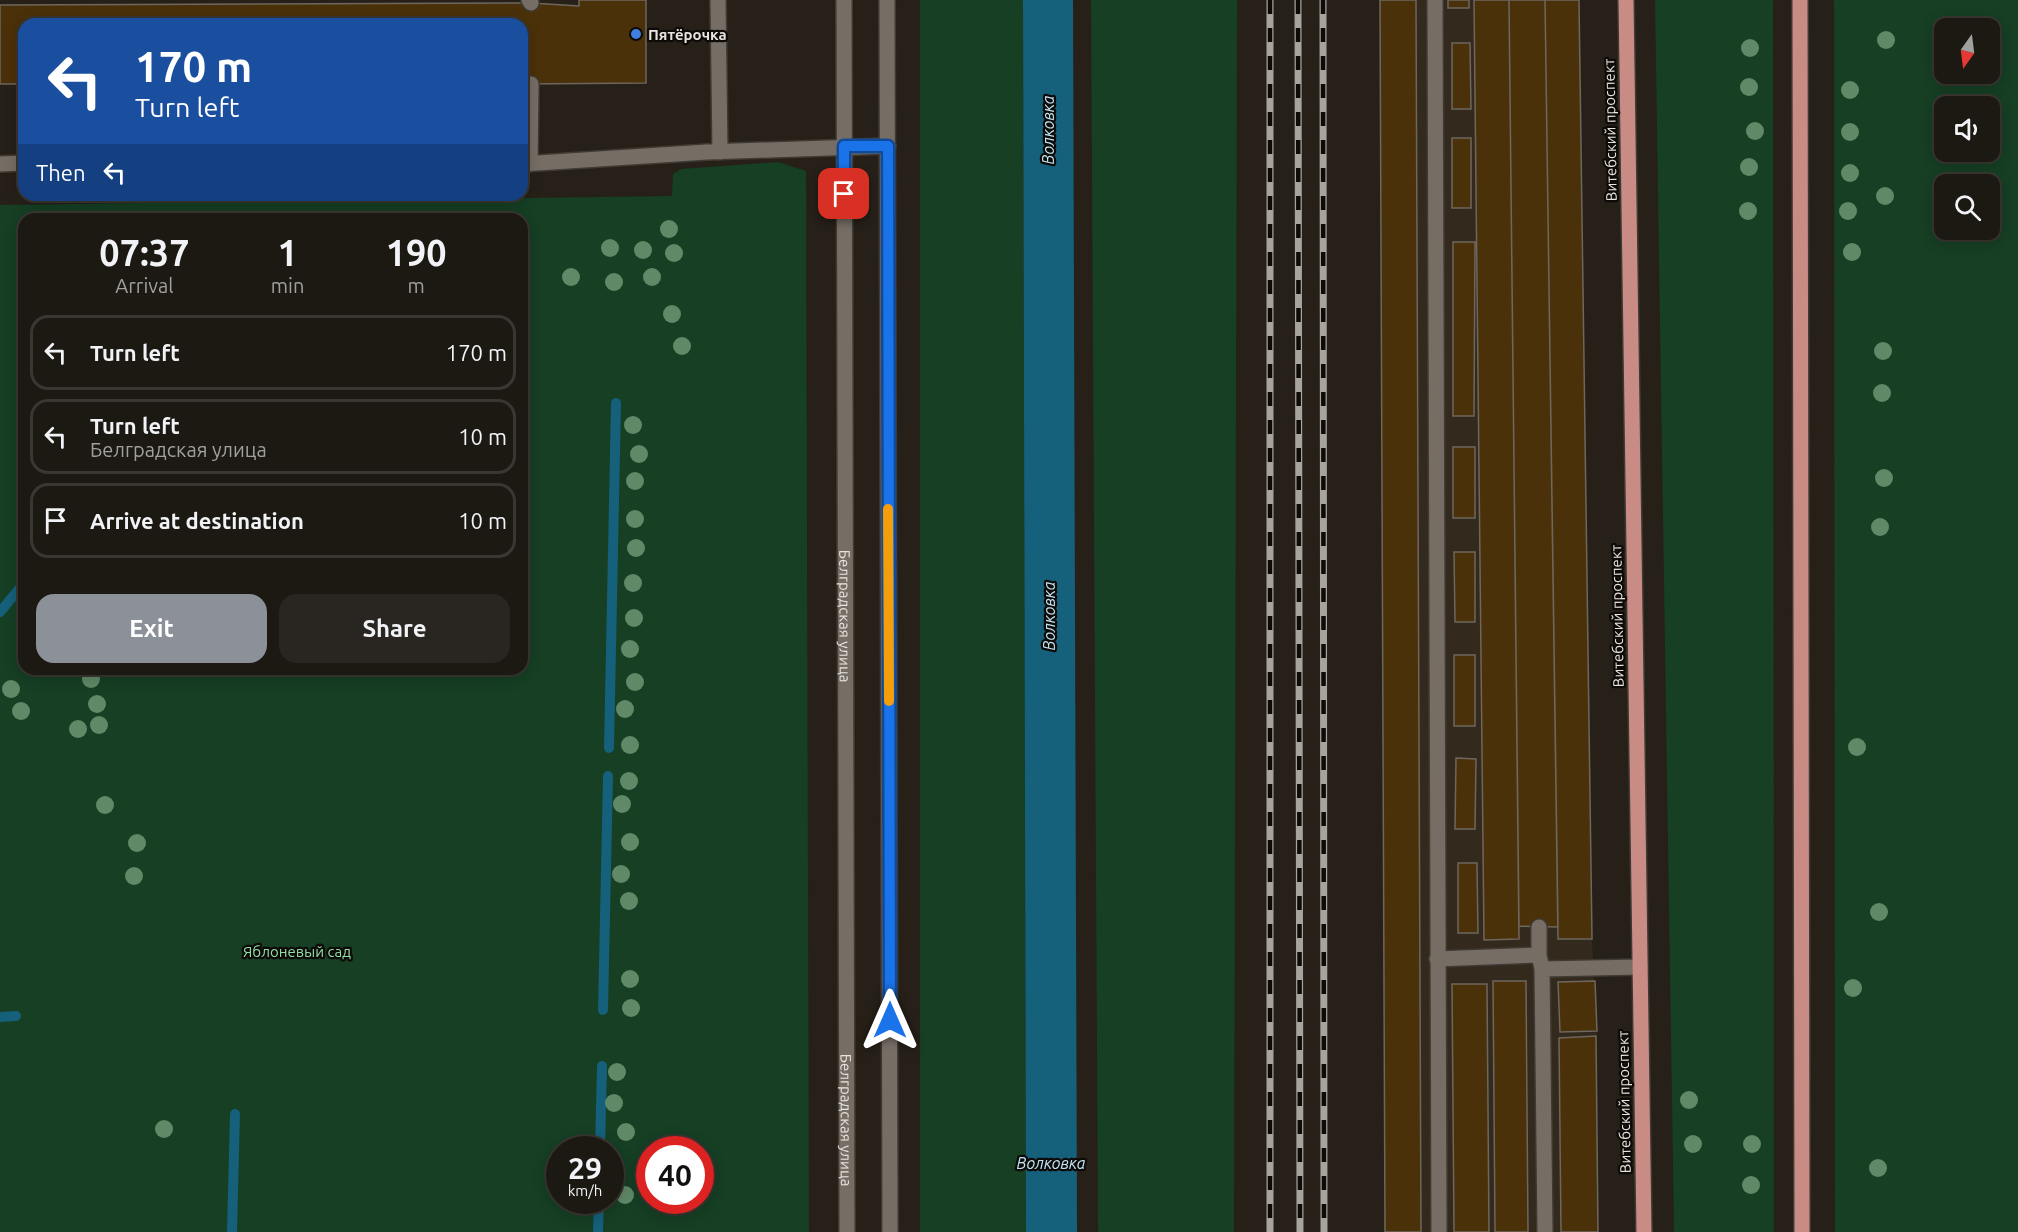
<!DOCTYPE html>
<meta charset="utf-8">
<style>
:root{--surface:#1c1812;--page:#292520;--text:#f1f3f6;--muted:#a0a09f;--line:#3a3732;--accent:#8c9099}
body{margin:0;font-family:Ubuntu,sans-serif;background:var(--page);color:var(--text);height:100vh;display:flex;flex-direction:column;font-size:22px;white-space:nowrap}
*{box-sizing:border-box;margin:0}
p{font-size:20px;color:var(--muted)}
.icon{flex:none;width:33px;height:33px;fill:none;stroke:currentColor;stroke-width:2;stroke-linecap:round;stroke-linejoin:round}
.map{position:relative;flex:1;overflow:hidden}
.panel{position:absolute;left:18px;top:213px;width:510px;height:462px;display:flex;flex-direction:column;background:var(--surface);border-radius:18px;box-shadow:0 3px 15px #0003,0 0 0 2px var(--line)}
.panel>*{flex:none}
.banner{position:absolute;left:18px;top:18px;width:510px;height:183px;border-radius:18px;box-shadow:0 3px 15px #0003,0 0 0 2px var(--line);background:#1a4fa0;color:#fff;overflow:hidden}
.needle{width:39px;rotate:194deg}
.fabs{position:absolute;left:1934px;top:18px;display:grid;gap:12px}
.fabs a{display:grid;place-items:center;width:66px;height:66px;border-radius:12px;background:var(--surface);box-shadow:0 3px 15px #0003,0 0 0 2px var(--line);font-size:30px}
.speed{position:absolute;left:546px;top:1136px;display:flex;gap:12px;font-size:30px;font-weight:700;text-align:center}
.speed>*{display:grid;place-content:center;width:78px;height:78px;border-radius:50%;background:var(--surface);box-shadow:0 3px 15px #0003,0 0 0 2px var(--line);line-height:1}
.speed small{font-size:15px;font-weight:400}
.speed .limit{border:9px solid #d22;background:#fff;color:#111}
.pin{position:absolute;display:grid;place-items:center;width:51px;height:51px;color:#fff;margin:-26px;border-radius:12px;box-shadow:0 3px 9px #0006}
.me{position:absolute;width:66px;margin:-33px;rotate:0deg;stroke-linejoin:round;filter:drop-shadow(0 0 4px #0008)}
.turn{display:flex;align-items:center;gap:21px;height:126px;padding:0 18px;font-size:27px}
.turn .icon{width:78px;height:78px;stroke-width:2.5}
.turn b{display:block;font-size:42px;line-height:51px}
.then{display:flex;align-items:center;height:57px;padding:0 18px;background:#0003;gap:12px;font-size:22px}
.eta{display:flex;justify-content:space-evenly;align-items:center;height:102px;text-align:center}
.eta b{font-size:36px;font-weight:700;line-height:42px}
.primary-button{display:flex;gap:12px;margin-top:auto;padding:12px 18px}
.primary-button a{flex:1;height:69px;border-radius:18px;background:var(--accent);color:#fff;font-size:24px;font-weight:700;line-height:69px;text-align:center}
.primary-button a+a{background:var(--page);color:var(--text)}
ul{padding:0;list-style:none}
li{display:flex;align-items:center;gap:18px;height:75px;margin:0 12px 9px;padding:0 6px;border:3px solid var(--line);border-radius:18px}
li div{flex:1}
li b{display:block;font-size:22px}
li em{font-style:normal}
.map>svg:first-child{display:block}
.built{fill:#33291c}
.green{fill:#163f24;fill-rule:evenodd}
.water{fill:#15607a}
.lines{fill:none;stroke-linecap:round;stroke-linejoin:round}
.stream{stroke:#15607a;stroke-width:10}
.building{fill:#4b3109;stroke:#6e675e;stroke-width:1.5}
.service-casing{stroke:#3f3a34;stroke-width:18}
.tertiary-casing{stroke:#3f3a34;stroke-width:18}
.primary-casing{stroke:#3f3a34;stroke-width:18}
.service{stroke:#766e65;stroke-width:15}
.tertiary{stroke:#766e65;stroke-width:15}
.primary{stroke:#c88c85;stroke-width:15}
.rail-casing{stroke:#a7a39d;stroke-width:7}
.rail{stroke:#0d0a07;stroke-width:4.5;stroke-dasharray:14;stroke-linecap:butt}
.tree{fill:#608967}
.route-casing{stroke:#114b97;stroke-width:15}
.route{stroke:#1a73e8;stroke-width:10}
.slow{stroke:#f59e0b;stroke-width:10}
.shop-dot{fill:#3f7fe0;stroke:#0d0a07;stroke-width:2}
.labels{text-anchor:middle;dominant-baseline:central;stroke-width:4.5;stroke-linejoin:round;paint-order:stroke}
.poi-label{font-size:15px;font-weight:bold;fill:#e8e4df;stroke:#0d0a07;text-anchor:start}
.street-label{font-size:15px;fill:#e8e4df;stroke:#0d0a07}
.park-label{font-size:15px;fill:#90dfa7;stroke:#0d0a07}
.water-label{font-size:16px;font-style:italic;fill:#c1e5f6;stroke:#0d0a07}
</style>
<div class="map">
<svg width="2018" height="1232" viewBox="0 0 2018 1232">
<rect width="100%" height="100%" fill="#262018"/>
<path class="built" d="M1380 0H1579L1592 939 1597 1031 1598 1232H1385Z"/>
<path class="green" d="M920 0H1023L1026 1232H920Z
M1091 0H1237L1234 1232H1098Z
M1655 0H1773L1774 1232H1674Z
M1834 0H2018V1232H1835ZM1989 28V74H1944V28ZM1989 106V152H1944V106ZM1989 184V230H1944V184Z
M778 162 806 171 809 1232H0V205L672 196 673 174 681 169ZM24 219H522V669H24ZM560 1149H610V1200H560ZM650 1149H700V1200H650Z"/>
<path class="water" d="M1023 0H1073L1077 1232H1026Z"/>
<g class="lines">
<path class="stream" d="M0 612 24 583
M609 748 616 403
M603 1010 608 776
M0 1017 16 1016
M600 1149 602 1066
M232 1232 235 1114
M598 1232 599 1200"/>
</g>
<path class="building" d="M579 0H646V83L522 84V24H24V84H0V5L531 3 579 6Z
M1380 0H1416L1421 1232H1385Z
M1448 0H1469V8H1448Z
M1474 0H1509L1519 939 1484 940Z
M1509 0H1545L1558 927 1519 926Z
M1545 0H1579L1592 939H1558Z
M1452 43H1470L1471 109H1452Z
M1452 138H1471V208H1452Z
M1453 242H1475L1474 416H1453Z
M1453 447H1475V518H1453Z
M1454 552H1475V622H1455Z
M1454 655H1475V726H1454Z
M1456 758 1476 759 1475 829H1455Z
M1458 863H1477L1478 933H1458Z
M1493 981H1526L1528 1232H1495Z
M1595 981 1597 1031 1560 1032 1558 982Z
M1452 984H1487L1489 1232H1454Z
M1596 1036 1598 1232H1561L1559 1038Z"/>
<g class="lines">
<defs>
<path id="service" d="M529 0 531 3
M718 0 720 152
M1435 0 1439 1232
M0 164 24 163
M522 164 707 152 888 146
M530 164 531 84
M1539 927V955
M1437 959 1539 955 1542 969 1545 1232
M1542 969 1640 967"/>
<g id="tertiary">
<path id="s1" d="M844 0 847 1232"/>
<path d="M887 0 890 1232"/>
</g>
<path id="primary" d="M1626 0 1644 1232
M1800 0 1802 1232"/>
</defs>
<use href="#service" class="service-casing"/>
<use href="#tertiary" class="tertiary-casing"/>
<use href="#primary" class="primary-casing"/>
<use href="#service" class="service"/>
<use href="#tertiary" class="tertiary"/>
<use href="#primary" class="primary"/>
<defs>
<path id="rail" d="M1270 0V1232
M1298 0 1300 1232
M1323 0 1324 1232"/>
</defs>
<use href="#rail" class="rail-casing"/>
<use href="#rail" class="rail"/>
</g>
<g class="tree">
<circle cx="1886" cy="40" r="9"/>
<circle cx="1750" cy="48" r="9"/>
<circle cx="1749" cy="87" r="9"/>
<circle cx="1850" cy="90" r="9"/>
<circle cx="1755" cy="131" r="9"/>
<circle cx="1850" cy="132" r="9"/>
<circle cx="1749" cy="167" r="9"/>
<circle cx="1850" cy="173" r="9"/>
<circle cx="1885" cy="196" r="9"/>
<circle cx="1748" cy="211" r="9"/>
<circle cx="1848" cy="211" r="9"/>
<circle cx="669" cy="229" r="9"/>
<circle cx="610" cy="248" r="9"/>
<circle cx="643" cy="250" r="9"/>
<circle cx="1852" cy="252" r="9"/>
<circle cx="674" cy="253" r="9"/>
<circle cx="571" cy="277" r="9"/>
<circle cx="652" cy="277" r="9"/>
<circle cx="614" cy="282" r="9"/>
<circle cx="672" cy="314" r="9"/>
<circle cx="682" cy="346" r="9"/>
<circle cx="1883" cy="351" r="9"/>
<circle cx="1882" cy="393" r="9"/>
<circle cx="633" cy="425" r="9"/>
<circle cx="639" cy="454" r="9"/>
<circle cx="1884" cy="478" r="9"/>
<circle cx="635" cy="481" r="9"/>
<circle cx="635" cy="519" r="9"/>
<circle cx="1880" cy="527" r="9"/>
<circle cx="636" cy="548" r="9"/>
<circle cx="633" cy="583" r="9"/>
<circle cx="634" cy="618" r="9"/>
<circle cx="630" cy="649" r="9"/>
<circle cx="91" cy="679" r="9"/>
<circle cx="635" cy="682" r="9"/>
<circle cx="11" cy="689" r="9"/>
<circle cx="97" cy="704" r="9"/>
<circle cx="625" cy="709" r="9"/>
<circle cx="21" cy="711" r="9"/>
<circle cx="99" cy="725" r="9"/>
<circle cx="78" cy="729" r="9"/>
<circle cx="630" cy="745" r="9"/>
<circle cx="1857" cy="747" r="9"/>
<circle cx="629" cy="781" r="9"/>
<circle cx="622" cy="804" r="9"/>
<circle cx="105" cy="805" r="9"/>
<circle cx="630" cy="842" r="9"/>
<circle cx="137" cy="843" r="9"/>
<circle cx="621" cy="874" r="9"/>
<circle cx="134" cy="876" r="9"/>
<circle cx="629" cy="901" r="9"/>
<circle cx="1879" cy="912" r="9"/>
<circle cx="630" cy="979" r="9"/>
<circle cx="1853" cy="988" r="9"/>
<circle cx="631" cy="1008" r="9"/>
<circle cx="617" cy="1072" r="9"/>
<circle cx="1689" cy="1100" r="9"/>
<circle cx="614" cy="1103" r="9"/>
<circle cx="164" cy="1129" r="9"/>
<circle cx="626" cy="1132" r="9"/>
<circle cx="1693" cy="1144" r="9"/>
<circle cx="1752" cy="1144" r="9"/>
<circle cx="1878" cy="1168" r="9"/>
<circle cx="1751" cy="1185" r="9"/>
<circle cx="625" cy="1195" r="9"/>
</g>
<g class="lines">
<defs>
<path id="route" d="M844 194V146H888L890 1020"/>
</defs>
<use href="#route" class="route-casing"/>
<use href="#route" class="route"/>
<path class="slow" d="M888 509 889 701"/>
</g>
<circle class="shop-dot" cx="636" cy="34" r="6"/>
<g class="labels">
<g class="poi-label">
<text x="648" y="34">Пятёрочка</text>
</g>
<g class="street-label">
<text transform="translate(1610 130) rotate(-91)">Витебский проспект</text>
<text stroke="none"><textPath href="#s1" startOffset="616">Белградская улица</textPath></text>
<text transform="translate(1617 616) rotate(-91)">Витебский проспект</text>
<text transform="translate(1624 1102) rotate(-91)">Витебский проспект</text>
<text stroke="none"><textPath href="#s1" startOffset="1120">Белградская улица</textPath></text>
</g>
<g class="park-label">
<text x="297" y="951">Яблоневый сад</text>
</g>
<g class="water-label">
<text transform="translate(1048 130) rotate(-90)">Волковка</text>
<text transform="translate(1049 616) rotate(-90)">Волковка</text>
<text x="1051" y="1163">Волковка</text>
</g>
</g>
</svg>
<div class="fabs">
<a><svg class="needle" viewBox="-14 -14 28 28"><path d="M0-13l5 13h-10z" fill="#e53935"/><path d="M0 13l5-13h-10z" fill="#a0a09f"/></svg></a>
<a><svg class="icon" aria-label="sound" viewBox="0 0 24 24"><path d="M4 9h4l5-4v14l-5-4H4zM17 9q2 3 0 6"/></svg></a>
<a><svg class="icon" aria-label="search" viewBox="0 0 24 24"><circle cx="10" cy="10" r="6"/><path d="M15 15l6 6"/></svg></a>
</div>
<div class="speed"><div>29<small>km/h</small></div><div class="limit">40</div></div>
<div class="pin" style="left:844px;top:194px;background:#d93025"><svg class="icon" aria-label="arrive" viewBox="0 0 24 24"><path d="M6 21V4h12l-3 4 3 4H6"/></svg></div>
<svg class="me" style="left:890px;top:1020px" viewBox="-20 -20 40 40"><path d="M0-17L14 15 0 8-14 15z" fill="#1a73e8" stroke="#fff" stroke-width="4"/></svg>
<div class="banner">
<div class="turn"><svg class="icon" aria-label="left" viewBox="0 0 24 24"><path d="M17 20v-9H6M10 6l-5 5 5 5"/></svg><div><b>170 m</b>Turn left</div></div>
<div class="then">Then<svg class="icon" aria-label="left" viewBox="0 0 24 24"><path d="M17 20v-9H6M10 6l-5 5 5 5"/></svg></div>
</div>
<section class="panel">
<div class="eta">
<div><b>07:37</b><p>Arrival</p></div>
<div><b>1</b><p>min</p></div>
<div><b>190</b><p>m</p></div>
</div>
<ul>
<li><svg class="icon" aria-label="left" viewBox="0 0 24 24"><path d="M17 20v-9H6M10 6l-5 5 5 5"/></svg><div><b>Turn left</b></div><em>170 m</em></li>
<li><svg class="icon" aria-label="left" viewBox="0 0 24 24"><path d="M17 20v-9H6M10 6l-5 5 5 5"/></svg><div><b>Turn left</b><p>Белградская улица</p></div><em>10 m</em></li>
<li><svg class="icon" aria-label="arrive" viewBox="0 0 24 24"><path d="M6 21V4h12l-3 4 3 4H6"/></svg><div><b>Arrive at destination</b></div><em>10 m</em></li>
</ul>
<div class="primary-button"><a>Exit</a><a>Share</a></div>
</section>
</div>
